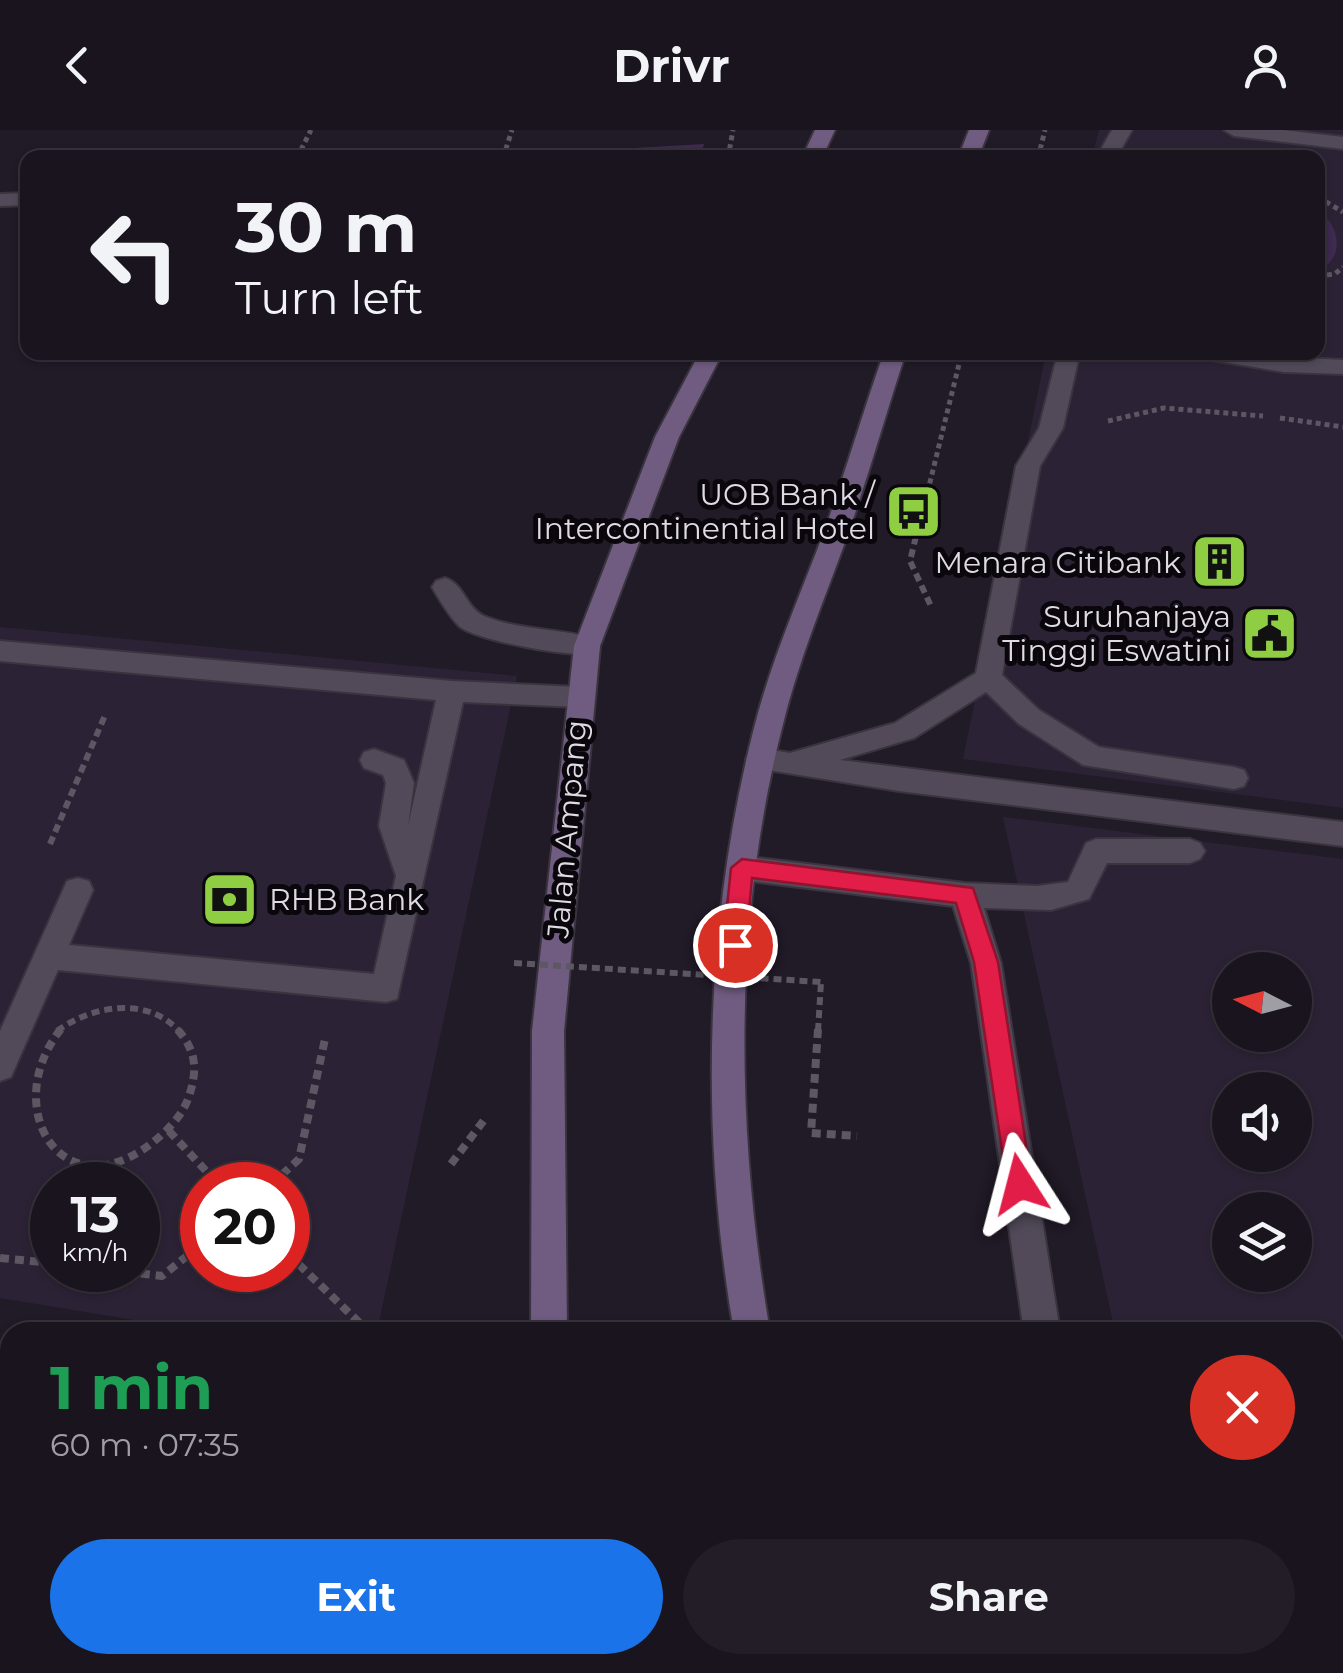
<!DOCTYPE html>
<meta charset="utf-8">
<style>
:root{--surface:#19141d;--page:#221d26;--text:#f1f3f6;--muted:#9f9ea4;--line:#37333b;--accent:#1a73e8}
body{margin:0;font-family:Montserrat,sans-serif;background:var(--page);color:var(--text);height:100vh;display:flex;flex-direction:column;font-size:38px;white-space:nowrap}
*{box-sizing:border-box;margin:0}
p{font-size:32px;color:var(--muted)}
.icon{flex:none;width:55px;height:55px;fill:none;stroke:currentColor;stroke-width:2;stroke-linecap:round;stroke-linejoin:round}
.map{position:relative;flex:1;overflow:hidden}
.details{position:absolute;left:0px;top:1192px;width:1345px;height:352px;display:flex;flex-direction:column;background:var(--surface);border-radius:30px 30px 0 0;box-shadow:0 2px 8px #0004,0 0 0 2px var(--line)}
.details>*{flex:none}
.guide{position:absolute;left:20px;top:20px;width:1305px;height:210px;border-radius:20px;box-shadow:0 2px 8px #0004,0 0 0 2px var(--line);background:#19141d;color:var(--text);overflow:hidden}
.needle{width:65px;rotate:276deg}
.buttons{position:absolute;left:1212px;top:822px;display:grid;gap:20px}
.buttons a{display:grid;place-items:center;width:100px;height:100px;border-radius:50%;background:var(--surface);box-shadow:0 2px 8px #0004,0 0 0 2px var(--line);font-size:50px}
.speed{position:absolute;left:30px;top:1032px;display:flex;gap:20px;font-size:50px;font-weight:700;text-align:center}
.speed>*{display:grid;place-content:center;width:130px;height:130px;border-radius:50%;background:var(--surface);box-shadow:0 2px 8px #0004,0 0 0 2px var(--line);line-height:1}
.speed small{font-size:25px;font-weight:400}
.speed .limit{border:15px solid #d22;background:#fff;color:#111}
.pin{position:absolute;display:grid;place-items:center;width:85px;height:85px;color:#fff;margin:-42px;border:5px solid #fff;border-radius:50%;box-shadow:0 2px 10px #0007}
.me{position:absolute;width:110px;margin:-55px;rotate:351deg;stroke-linejoin:round;filter:drop-shadow(0 0 8px #0008)}
.turn{display:flex;align-items:center;gap:35px;height:210px;padding:0 50px;font-size:45px}
.turn .icon{width:130px;height:130px;stroke-width:2.5}
.turn b{display:block;font-size:70px;line-height:85px}
.round{display:grid;place-items:center;flex:none;width:105px;height:105px;border-radius:52px;background:var(--page)}
.summary{display:flex;align-items:center;justify-content:space-between;height:170px;padding:0 50px}
h1{font-size:60px;font-weight:700;line-height:75px;color:#1e9e55}
.button{display:flex;gap:20px;margin-top:auto;padding:20px 50px}
.button a{flex:1;height:115px;border-radius:60px;background:var(--accent);color:#fff;font-size:40px;font-weight:700;line-height:115px;text-align:center}
.button a+a{background:var(--page);color:var(--text)}
header{display:flex;justify-content:space-between;align-items:center;height:130px;padding:0 50px;background:var(--surface);font-size:45px;font-weight:700}
.map>svg:first-child{display:block}
.built{fill:#2c2235;fill-rule:evenodd}
.green{fill:#3f2a50}
.lines{fill:none;stroke-linecap:round;stroke-linejoin:round}
.lane-casing{stroke:#3a343f;stroke-width:4}
.street-casing{stroke:#3a343f;stroke-width:4}
.secondary-casing{stroke:#3a343f;stroke-width:4}
.path-far2{stroke:#5d5763;stroke-width:5;stroke-dasharray:5 4;stroke-linecap:butt}
.path-far1{stroke:#5d5763;stroke-width:6;stroke-dasharray:8 5;stroke-linecap:butt}
.path{stroke:#5d5763;stroke-width:8;stroke-dasharray:9 6;stroke-linecap:butt}
.lane{fill:#524a59;fill-rule:evenodd}
.street{fill:#524a59;fill-rule:evenodd}
.secondary{fill:#705c81;fill-rule:evenodd}
.path-bridge{stroke:#5d5763;stroke-width:6;stroke-dasharray:8 5;stroke-linecap:butt}
.route{fill:#e11d48;stroke:#92132f;stroke-width:2.5}
.labels{text-anchor:middle;dominant-baseline:central;stroke-width:10;stroke-linejoin:round;paint-order:stroke}
.poi-label{font-size:30px;fill:#dfdae4;stroke:#09070c;text-anchor:end}
.street-label{font-size:30px;fill:#dfdae4;stroke:#09070c}
</style>
<header><svg class="icon" aria-label="back" viewBox="0 0 24 24"><path d="M15 5l-7 7 7 7"/></svg>Drivr<svg class="icon" aria-label="person" viewBox="0 0 24 24"><circle cx="12" cy="8" r="4"/><path d="M4 21q1-7 8-7t8 7"/></svg></header>
<div class="map">
<svg width="1343" height="1543" viewBox="0 0 1343 1543">
<rect width="100%" height="100%" fill="#211a27"/>
<path class="built" d="M1099 0H1343V678L963 629 1046 223 1318 222V28L1092 27Z
M0 497 517 546 377 1202H207L0 1168ZM52 1055H138V1140H52ZM202 1055H288V1140H202Z
M1003 687 1343 729V1543H1189L1187 1535H1335V1202H1115ZM1230 840H1295V905H1230ZM1230 960H1295V1025H1230ZM1230 1080H1295V1145H1230Z"/>
<path class="green" d="M704 14 701 27H510L511 25Z
M1318 80C1343 97 1343 132 1318 140Z"/>
<g class="lines">
<defs>
<path id="lane" d="M1112 0H1132L1116 28H1096Z
M1224 0H1283L1343 7V19L1234 6Z
M28 63V75L0 76V64Z
M1058 222H1080L1063 298 1040 336 1002 545 1039 580 1099 617 1234 637 1244 640 1248 648 1244 656 1234 659 1083 635 1019 594 986 562 914 608 840 630 1343 692V716L899 661 750 637 746 629 750 621 760 618 790 623 895 593 976 543 1016 336 1039 298Z
M1195 222 1343 230V244L1284 242 1206 229Z
M445 448C464 454 467 479 484 486 520 501 560 498 596 509L600 516 596 523C576 529 474 510 459 496 449 486 439 469 432 457L436 451Z
M0 511 452 551 579 557 589 560 593 567 589 574 579 577 463 572 397 869 386 872 58 840 11 947 0 951V901L67 751 78 748 89 751 93 760 69 815 374 844 396 746 379 696 386 653 383 645 364 638 360 630 364 622 374 619 404 630 414 653 408 696 436 570 0 531Z
M1096 709H1190L1200 713 1205 721 1200 729 1190 733H1107L1089 769 1051 780 984 778 1001 833 1060 1202H1024L971 833 953 776 742 750 732 747 727 738 732 729 742 726 965 753 1037 756 1068 752 1086 713Z
M1072 1535H1112L1113 1543H1073Z"/>
<path id="street" d="M0 1265 10 1267V1303L0 1301Z"/>
<path id="secondary" d="M815 0H835L822 28H802Z
M969 0H989L978 28H958Z
M700 222H723L679 307 600 516 564 901 567 1202H531L532 901 574 516 655 307Z
M884 222H906C886 283 869 344 848 404 825 468 798 531 782 598 732 794 736 1003 770 1202H734C700 1005 704 796 753 602 770 533 799 468 824 402 845 343 863 282 884 222Z
M551 1535H591L592 1543H552Z
M800 1535H840L842 1543H802Z"/>
</defs>
<use href="#lane" class="lane-casing"/>
<use href="#street" class="street-casing"/>
<use href="#secondary" class="secondary-casing"/>
<path class="path-far2" d="M297 28 311 0
M503 28 512 0
M728 28 733 0
M1038 28 1045 0
M1318 67 1343 82
M1318 146 1335 144 1343 137
M1280 288 1343 297
M1108 291 1164 278 1263 286
M919 397 962 222"/>
<path class="path-far1" d="M919 394 910 431 931 476
M50 714 106 583
M57 901C93 875 147 866 179 901
M818 901 821 852"/>
<path class="path" d="M61 899C0 975 59 1080 148 1016 164 1004 181 988 188 969 198 941 197 921 177 899
M818 899 811 1003 857 1006
M169 1001 219 1055
M451 1034 487 986
M271 1055 299 1029 325 909
M288 1124 369 1202
M0 1128 52 1133
M111 1140 162 1146 202 1114"/>
<use href="#lane" class="lane"/>
<use href="#street" class="street"/>
<use href="#secondary" class="secondary"/>
<path class="path-bridge" d="M514 833 821 852"/>
</g>
<path class="route" d="M742 729 973 758 998 832 1032 1054 1029 1063 1020 1067 1010 1063 1007 1054 974 832 956 773 752 748 746 815 743 822H727L723 815 731 738Z"/>
<defs>
<symbol id="bus-square" viewBox="-11 -11 22 22"><rect x="-9" y="-9" width="18" height="18" rx="4" fill="#8fcd42" stroke="#09070c"/><path d="M-5-6H5V4H4V6H2V4H-2V6H-4V4H-5ZM-3.5-4V0h7V-4ZM-3.5 1.2v1.5H-2V1.2ZM2 1.2v1.5H3.5V1.2Z" fill="#111"/></symbol>
<symbol id="building-square" viewBox="-11 -11 22 22"><rect x="-9" y="-9" width="18" height="18" rx="4" fill="#8fcd42" stroke="#09070c"/><path d="M-4-6H4V6H1V3H-1V6H-4ZM-2.5-4.3h1.7v1.8h-1.7ZM.8-4.3h1.7v1.8H.8ZM-2.5-1h1.7V.8h-1.7ZM.8-1h1.7V.8H.8Z" fill="#111"/></symbol>
<symbol id="civic-square" viewBox="-11 -11 22 22"><rect x="-9" y="-9" width="18" height="18" rx="4" fill="#8fcd42" stroke="#09070c"/><path d="M-.6-6.5H3V-4.5H.6V-3L4-1V1h2V6H-6V1h2V-1L-.6-3ZM-1.2 2.5V6h2.4V2.5Z" fill="#111"/></symbol>
<symbol id="bank-square" viewBox="-11 -11 22 22"><rect x="-9" y="-9" width="18" height="18" rx="4" fill="#8fcd42" stroke="#09070c"/><path d="M-6-4H6V4H-6ZM0-2.3a2.3 2.3 0 1 0 0 4.6a2.3 2.3 0 1 0 0-4.6Z" fill="#111"/></symbol>
</defs>
<g fill-rule="evenodd">
<use href="#bus-square" x="882" y="350" width="63" height="63"/>
<use href="#building-square" x="1188" y="400" width="63" height="63"/>
<use href="#civic-square" x="1238" y="472" width="63" height="63"/>
<use href="#bank-square" x="198" y="738" width="63" height="63"/>
</g>
<g class="labels">
<g class="poi-label">
<text x="875" y="364">UOB Bank /<tspan x="875" dy="34">Intercontinential Hotel</tspan></text>
<text x="1181" y="432">Menara Citibank</text>
<text x="1231" y="486">Suruhanjaya<tspan x="1231" dy="34">Tinggi Eswatini</tspan></text>
<text x="269" y="769" text-anchor="start">RHB Bank</text>
</g>
<g class="street-label">
<text transform="translate(567 699) rotate(-85)">Jalan Ampang</text>
</g>
</g>
</svg>
<div class="buttons">
<a><svg class="needle" viewBox="-14 -14 28 28"><path d="M0-13l5 13h-10z" fill="#e53935"/><path d="M0 13l5-13h-10z" fill="#9f9ea4"/></svg></a>
<a><svg class="icon" aria-label="sound" viewBox="0 0 24 24"><path d="M4 9h4l5-4v14l-5-4H4zM17 9q2 3 0 6"/></svg></a>
<a><svg class="icon" aria-label="layers" viewBox="0 0 24 24"><path d="M12 4l9 5-9 5-9-5zM3 14l9 5 9-5"/></svg></a>
</div>
<div class="speed"><div>13<small>km/h</small></div><div class="limit">20</div></div>
<div class="pin" style="left:735px;top:815px;background:#d93025"><svg class="icon" aria-label="arrive" viewBox="0 0 24 24"><path d="M6 21V4h12l-3 4 3 4H6"/></svg></div>
<svg class="me" style="left:1020px;top:1054px" viewBox="-20 -20 40 40"><path d="M0-17L14 15 0 8-14 15z" fill="#e11d48" stroke="#fff" stroke-width="4"/></svg>
<div class="guide">
<div class="turn"><svg class="icon" aria-label="left" viewBox="0 0 24 24"><path d="M17 20v-9H6M10 6l-5 5 5 5"/></svg><div><b>30 m</b>Turn left</div></div>
</div>
<section class="details">
<div class="summary"><div><h1>1 min</h1><p>60 m · 07:35</p></div><a class="round" style="background:#d93025;color:#fff"><svg class="icon" aria-label="close" viewBox="0 0 24 24"><path d="M6 6l12 12M18 6L6 18"/></svg></a></div>
<div class="button"><a>Exit</a><a>Share</a></div>
</section>
</div>
